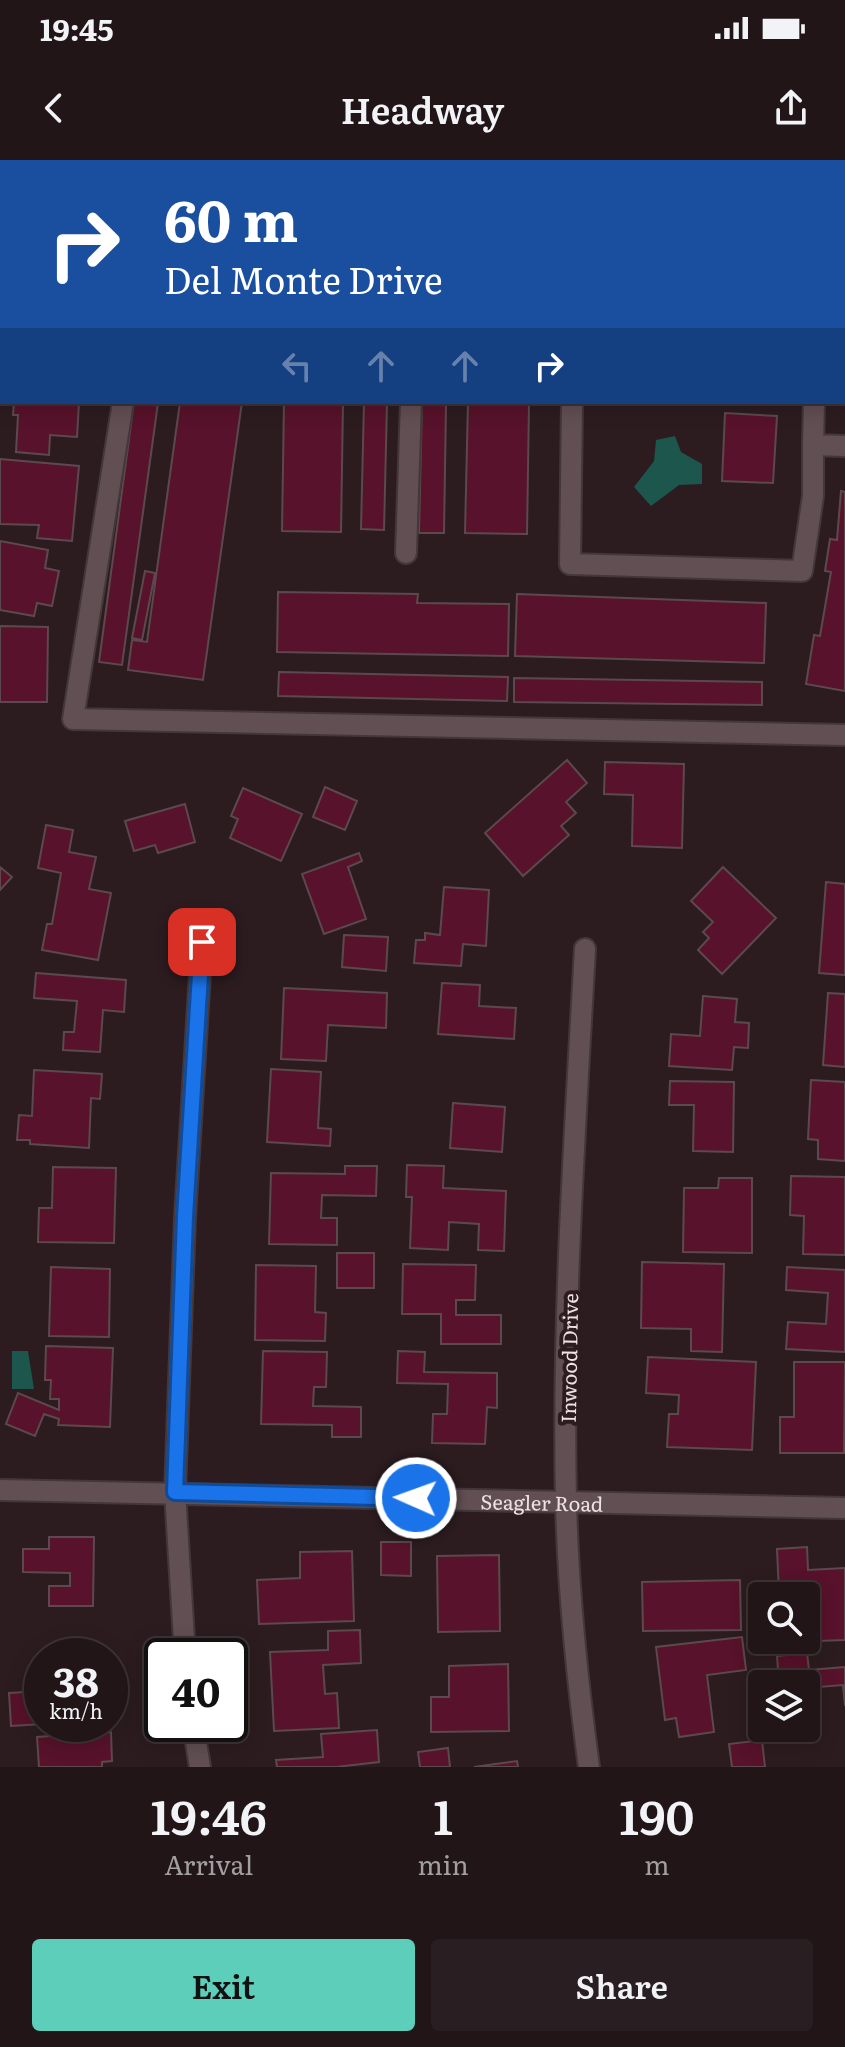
<!DOCTYPE html>
<style>
:root{--surface:#211518;--page:#291e21;--text:#f1f3f6;--muted:#a29fa2;--line:#3e3437;--accent:#5dceb9}
body{margin:0;font-family:Literata,serif;background:var(--page);color:var(--text);height:100vh;display:flex;flex-direction:column;font-size:30px;white-space:nowrap}
*{box-sizing:border-box;margin:0}
p{font-size:26px;color:var(--muted)}
.icon{flex:none;width:44px;height:44px;fill:none;stroke:currentColor;stroke-width:2;stroke-linecap:round;stroke-linejoin:round}
.map{position:relative;height:1607px;overflow:hidden}
.side{display:flex;flex-direction:column;background:var(--surface);flex:1}
.side>*{flex:none}
.guide{position:absolute;left:0px;top:0px;width:846px;height:244px;box-shadow:0 4px 20px #0003,0 0 0 2px var(--line);background:#1a4fa0;color:#fff;overflow:hidden}
.tools{position:absolute;left:748px;top:1422px;display:grid;gap:16px}
.tools a{display:grid;place-items:center;width:72px;height:72px;border-radius:8px;background:var(--surface);box-shadow:0 4px 20px #0003,0 0 0 2px var(--line);font-size:40px}
.speed{position:absolute;left:24px;top:1478px;display:flex;gap:16px;font-size:40px;font-weight:700;text-align:center}
.speed>*{display:grid;place-content:center;width:104px;height:104px;border-radius:50%;background:var(--surface);box-shadow:0 4px 20px #0003,0 0 0 2px var(--line);line-height:1}
.speed small{font-size:20px;font-weight:400}
.speed .limit{border:4px solid #111;border-radius:12px;background:#fff;color:#111}
.pin{position:absolute;display:grid;place-items:center;width:68px;height:68px;color:#fff;margin:-34px;border-radius:16px;box-shadow:0 4px 12px #0006}
.me{position:absolute;width:88px;margin:-44px;rotate:272deg;stroke-linejoin:round;filter:drop-shadow(0 0 6px #0008)}
.turn{display:flex;align-items:center;gap:28px;height:168px;padding:0 32px;font-size:36px}
.turn .icon{width:104px;height:104px;stroke-width:2.5}
.turn b{display:block;font-size:56px;line-height:68px}
.lanes{display:flex;align-items:center;height:76px;padding:0 32px;background:#0003;justify-content:center;gap:40px;direction:ltr}
.lanes .off{opacity:.35}
.eta{display:flex;justify-content:space-evenly;align-items:center;height:136px;text-align:center}
.eta b{font-size:48px;font-weight:600;line-height:56px}
.cta{display:flex;gap:16px;margin-top:auto;padding:16px 32px}
.cta a{flex:1;height:92px;border-radius:8px;background:var(--accent);color:#111;font-size:32px;font-weight:600;line-height:92px;text-align:center}
.cta a+a{background:var(--page);color:var(--text)}
.status{display:flex;justify-content:space-between;align-items:center;height:56px;padding:0 40px;background:var(--surface);direction:ltr}
.status svg{height:22px;fill:currentColor}
header{display:flex;justify-content:space-between;align-items:center;height:104px;padding:0 32px;background:var(--surface);font-size:36px;font-weight:600}
.map>svg:first-child{display:block}
.water{fill:#1d564c}
.building{fill:#58122b;stroke:#5b494d;stroke-width:2}
.lines{fill:none;stroke-linecap:round;stroke-linejoin:round}
.minor-casing{stroke:#43373a;stroke-width:24}
.minor{stroke:#624f53;stroke-width:20}
.route-casing{stroke:#114b97;stroke-width:20}
.route{stroke:#1a73e8;stroke-width:14}
.labels{text-anchor:middle;dominant-baseline:central;stroke-width:8;stroke-linejoin:round;paint-order:stroke}
.street-label{font-size:20px;fill:#ede1e4;stroke:#2c1c20}
</style>
<div class="status"><b>19:45</b><svg viewBox="0 0 49 12"><path d="M0 12V9h3v3zM5 12V6h3v6zM10 12V3h3v9zM15 12V0h3v12zM26 1h20v11H26zM47 4h2v5h-2z"/></svg></div>
<header><svg class="icon" aria-label="back" viewBox="0 0 24 24"><path d="M15 5l-7 7 7 7"/></svg>Headway<svg class="icon" aria-label="share" viewBox="0 0 24 24"><path d="M12 15V3M7 8l5-5 5 5M5 13v7h14v-7"/></svg></header>
<div class="map">
<svg width="845" height="1607" viewBox="0 0 845 1607">
<rect width="100%" height="100%" fill="#2c1c20"/>
<path class="water" d="M675 276 681 292 702 304V324L679 325 651 346 634 327 654 301 656 280Z
M12 1191H28L34 1229H12Z"/>
<path class="building" d="M1 0H88L2 2V21Z
M189 0H252L189 2Z
M287 0H349L287 2Z
M472 0H537L472 2Z
M14 242H79L77 277 50 275 49 295 16 292 18 255H13Z
M134 242 158 243 122 505 99 502Z
M180 242H242L203 520 128 510 132 480 147 482Z
M284 242H343L341 372 282 371Z
M364 242 387 243 384 370 361 369Z
M468 242 529 243 527 374 465 373Z
M422 244H446L444 373H419Z
M725 253 777 256 773 323 722 321Z
M0 299 79 306 72 381 37 378 39 365 0 364Z
M841 331 845 332V531L806 524 814 475 820 476 831 412 825 411 830 379 837 380Z
M0 381 48 390 45 408 59 411 52 446 37 443 34 456 0 450Z
M145 411 155 413 142 480 132 478Z
M278 432 418 434 417 443 509 444 508 496 277 492Z
M517 434 766 443 764 503 515 496Z
M0 466 48 467 47 542H0Z
M279 512 508 517 507 541 278 536Z
M514 518 762 522V545L514 542Z
M567 600 587 623 566 642 576 653 561 666 569 675 523 716 485 673Z
M605 602 684 604 682 688 632 686 633 635 604 634Z
M325 627 357 641 345 670 313 657Z
M243 628 302 654 281 701 230 678 238 659 231 656Z
M185 644 195 682 158 693 155 685 134 691 125 661Z
M46 665 73 670 69 692 96 697 89 729 111 733 98 800 42 790 47 764H52L61 713 38 708Z
M359 693 362 701 348 707 366 759 324 774 302 714Z
M0 707 12 717 0 730Z
M723 707 776 758 722 814 698 790 709 778 703 772 713 762 691 741Z
M826 722 845 724V815L819 813Z
M444 727 489 730 486 786 463 784 461 806 414 803 416 780H425V773L440 775Z
M344 775 388 777 386 811 342 807Z
M36 813 126 820 124 852 103 850 100 892 63 890 64 872H74L77 841 34 838Z
M442 823 480 825 479 846 516 848 514 879 438 874Z
M284 828 387 833 386 868 328 865 326 901 281 899Z
M828 833 845 834V907L823 905Z
M703 836 737 839 735 862 749 863 748 888 734 887 732 910 669 906 671 874 700 876Z
M271 909 321 912 318 968 331 969 330 986 267 982Z
M34 910 102 914 100 939 91 938 89 988 30 984V980H17L19 955 32 956Z
M811 920 845 922V1001L818 999V980L808 979Z
M670 921 734 922 733 992 693 991 694 945H669Z
M453 943 505 947 502 992 450 988Z
M407 1005 444 1006 443 1028 506 1031 504 1091 478 1090 479 1064 449 1062 448 1090 410 1088 412 1037H406Z
M345 1006H377L376 1036 322 1035 321 1058H337V1085L269 1084 271 1013 345 1014Z
M53 1007 116 1008 114 1083 38 1082 39 1048H52Z
M791 1016 845 1017V1095L803 1094 804 1056 790 1055Z
M719 1018H752V1093L683 1092 684 1028H718Z
M337 1093H374V1128H337Z
M642 1102 724 1104 722 1192 691 1191V1169L641 1168Z
M403 1104 476 1105 475 1140H456V1155H501V1184H441V1154H402Z
M256 1105 316 1106 315 1152 326 1153 325 1181 255 1180Z
M51 1107 110 1109 109 1177 49 1176Z
M787 1107 845 1110V1192L786 1189 788 1162 826 1164 828 1133 786 1130Z
M46 1186 113 1188 110 1267 58 1265 59 1259 44 1254 35 1276 6 1264 18 1233 59 1250V1239H50L51 1220H45Z
M263 1191 327 1192 326 1227H314L313 1246 361 1247V1277H332V1265L261 1264Z
M398 1191 425 1192 424 1212 497 1213V1248L487 1247 485 1284 432 1283 433 1254H447L448 1224 397 1223Z
M648 1197 756 1202 752 1290 667 1287 669 1254H678L679 1235 646 1233Z
M794 1202H845L844 1293H780V1257H794Z
M49 1377H94L93 1446H49V1426H70V1413L23 1412V1389H49Z
M381 1382H411V1416L381 1415Z
M807 1387 808 1410 845 1408V1480L818 1481 816 1432 779 1433 777 1389Z
M352 1391 354 1461 259 1464 257 1420 300 1418V1392Z
M499 1395 500 1471 438 1472 437 1396Z
M740 1420 741 1470 643 1471 642 1422Z
M360 1470 361 1503 323 1505 325 1534 337 1533 339 1568 274 1571 270 1492 328 1490V1471Z
M742 1477 746 1510 707 1515 714 1572 679 1577 676 1558 665 1560 656 1487Z
M807 1493 809 1510 845 1507V1546L843 1525 806 1528V1524H779L777 1496Z
M115 1496 117 1525 110 1526V1497Z
M508 1504 509 1571 431 1572V1537H449V1506Z
M42 1531 44 1564 11 1566 9 1533Z
M377 1570 379 1602 336 1607H277L276 1600 323 1597 321 1574Z
M111 1572 112 1601 102 1602V1607H39L37 1577Z
M762 1580 765 1607H732L729 1584Z
M448 1588 450 1607H420L418 1592Z
M517 1601 518 1607H474Z"/>
<g class="lines">
<defs>
<g id="minor">
<path d="M133 2V0"/>
<path d="M414 2V0"/>
<path d="M576 2V0"/>
<path d="M821 2V0"/>
<path d="M123 242 73 559 845 575"/>
<path d="M572 242 570 404 802 411 813 336V285"/>
<path d="M814 242 813 285 845 286"/>
<path d="M406 393 411 242"/>
<path d="M585 789C575 973 562 1157 566 1341 568 1430 577 1519 589 1607"/>
<path id="s1" d="M0 1330 845 1348"/>
<path d="M185 1496 175 1332 185 1057 202 782"/>
<path d="M193 1564 200 1607"/>
</g>
</defs>
<use href="#minor" class="minor-casing"/>
<use href="#minor" class="minor"/>
</g>
<g class="lines">
<defs>
<path id="route" d="M202 782 185 1057 175 1332 416 1338"/>
</defs>
<use href="#route" class="route-casing"/>
<use href="#route" class="route"/>
</g>
<g class="labels">
<g class="street-label">
<text transform="translate(568 1198) rotate(-89)">Inwood Drive</text>
<text stroke="none"><textPath href="#s1" startOffset="542">Seagler Road</textPath></text>
</g>
</g>
</svg>
<div class="tools">
<a><svg class="icon" aria-label="search" viewBox="0 0 24 24"><circle cx="10" cy="10" r="6"/><path d="M15 15l6 6"/></svg></a>
<a><svg class="icon" aria-label="layers" viewBox="0 0 24 24"><path d="M12 4l9 5-9 5-9-5zM3 14l9 5 9-5"/></svg></a>
</div>
<div class="speed"><div>38<small>km/h</small></div><div class="limit">40</div></div>
<div class="pin" style="left:202px;top:782px;background:#d93025"><svg class="icon" aria-label="arrive" viewBox="0 0 24 24"><path d="M6 21V4h12l-3 4 3 4H6"/></svg></div>
<svg class="me" style="left:416px;top:1338px" viewBox="-20 -20 40 40"><circle r="17" fill="#1a73e8" stroke="#fff" stroke-width="3"/><path d="M0-11L8 9 0 5-8 9z" fill="#fff"/></svg>
<div class="guide">
<div class="turn"><svg class="icon" aria-label="right" viewBox="0 0 24 24"><path d="M7 20v-9h11M14 6l5 5-5 5"/></svg><div><b>60 m</b>Del Monte Drive</div></div>
<div class="lanes"><svg class="icon off" aria-label="left" viewBox="0 0 24 24"><path d="M17 20v-9H6M10 6l-5 5 5 5"/></svg><svg class="icon off" aria-label="ahead" viewBox="0 0 24 24"><path d="M12 20V5M6 11l6-6 6 6"/></svg><svg class="icon off" aria-label="ahead" viewBox="0 0 24 24"><path d="M12 20V5M6 11l6-6 6 6"/></svg><svg class="icon" aria-label="right" viewBox="0 0 24 24"><path d="M7 20v-9h11M14 6l5 5-5 5"/></svg></div>
</div>
</div>
<section class="side">
<div class="eta">
<div><b>19:46</b><p>Arrival</p></div>
<div><b>1</b><p>min</p></div>
<div><b>190</b><p>m</p></div>
</div>
<div class="cta"><a>Exit</a><a>Share</a></div>
</section>
